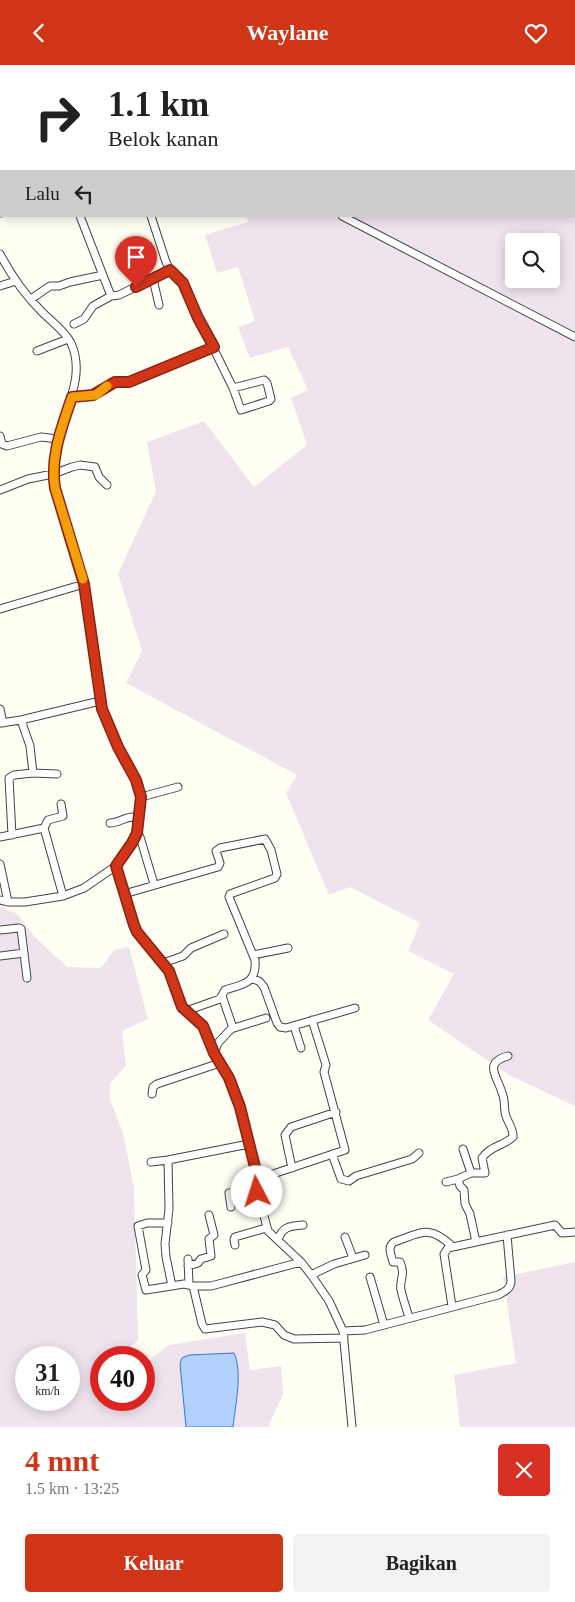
<!DOCTYPE html>
<html lang="id">
<meta charset="utf-8">
<style>
:root{--surface:#fff;--page:#f2f2f2;--text:#222;--muted:#767676;--accent:#d13518}
body{margin:0;font-family:Georgia,serif;background:var(--page);color:var(--text);height:100vh;display:flex;flex-direction:column;font-size:19px;white-space:nowrap}
*{box-sizing:border-box;margin:0}
p{font-size:16px;color:var(--muted)}
.icon{flex:none;width:28px;height:28px;fill:none;stroke:currentColor;stroke-width:2;stroke-linecap:round;stroke-linejoin:round}
.map{position:relative;height:1362px;overflow:hidden}
.panel{display:flex;flex-direction:column;background:var(--surface);flex:1}
.panel>*{flex:none}
.guide{position:absolute;left:0px;top:0px;width:575px;height:152px;box-shadow:0 2px 12px #0003;background:#fff;color:var(--text);overflow:hidden}
.fabs{position:absolute;left:505px;top:168px;display:grid;gap:10px}
.fabs a{display:grid;place-items:center;width:55px;height:55px;border-radius:5px;background:var(--surface);box-shadow:0 2px 12px #0003;font-size:25px}
.speed{position:absolute;left:15px;top:1281px;display:flex;gap:10px;font-size:25px;font-weight:700;text-align:center}
.speed>*{display:grid;place-content:center;width:65px;height:65px;border-radius:50%;background:var(--surface);box-shadow:0 2px 12px #0003;line-height:1}
.speed small{font-size:12px;font-weight:400}
.speed .limit{border:8px solid #d22;background:#fff;color:#111}
.pin{position:absolute;display:grid;place-items:center;width:42px;height:42px;color:#fff;margin:-51px -21px;border-radius:50% 50% 50% 0;rotate:-45deg;box-shadow:0 0 5px #0007}
.pin .icon{rotate:45deg}
.me{position:absolute;width:55px;margin:-28px;rotate:355deg;stroke-linejoin:round;filter:drop-shadow(0 0 4px #0008)}
.turn{display:flex;align-items:center;gap:18px;height:105px;padding:0 25px;font-size:22px}
.turn .icon{width:65px;height:65px;stroke-width:2.5}
.turn b{display:block;font-size:35px;line-height:42px}
.then{display:flex;align-items:center;height:48px;padding:0 25px;background:#0003;gap:10px;font-size:19px}
.round{display:grid;place-items:center;flex:none;width:52px;height:52px;border-radius:5px;background:var(--page)}
.headline{display:flex;align-items:center;justify-content:space-between;height:85px;padding:0 25px}
h1{font-size:30px;font-weight:700;line-height:38px;color:var(--accent)}
.button{display:flex;gap:10px;margin-top:auto;padding:10px 25px}
.button a{flex:1;height:58px;border-radius:5px;background:var(--accent);color:#fff;font-size:20px;font-weight:700;line-height:58px;text-align:center}
.button a+a{background:var(--page);color:var(--text)}
header{display:flex;justify-content:space-between;align-items:center;height:65px;padding:0 25px;background:var(--accent);color:#fff;font-size:22px;font-weight:700}
.map>svg:first-child{display:block}
.industrial{fill:#efe4ee;fill-rule:evenodd}
.water{fill:#b2d1fd;stroke:#3175dc}
.lines{fill:none;stroke-linecap:round;stroke-linejoin:round}
.minor-casing{stroke:#434343;stroke-width:9}
.minor{stroke:#fff;stroke-width:7}
.route-casing{stroke:#882210;stroke-width:12}
.route{stroke:#d13518;stroke-width:9}
.slow{stroke:#f59e0b;stroke-width:9}
</style>
<header><svg class="icon" aria-label="back" viewBox="0 0 24 24"><path d="M15 5l-7 7 7 7"/></svg>Waylane<svg class="icon" aria-label="heart" viewBox="0 0 24 24"><path d="M12 20l-8-8c-3-5 5-10 8-4 3-6 11-1 8 4z"/></svg></header>
<div class="map">
<svg width="575" height="1362" viewBox="0 0 575 1362">
<rect width="100%" height="100%" fill="#fffff3"/>
<path class="industrial" d="M216 0H505L508 1H216Z
M574 35 575 36V1041L509 1010 428 955 454 909 408 886 420 858 350 822 329 830 286 728 297 710 126 618 142 586 118 509 156 426 147 377 204 356 254 422 307 380 291 333 308 325 288 282 250 293 238 262 255 256 238 202 217 208 205 170 248 157 247 151H574ZM514 176H551V214H514Z
M0 842 18 849 33 870 67 902 101 903 114 885 129 882 148 954 122 966 126 1000 110 1019V1034L123 1068 134 1123 138 1275 120 1292H101V1335H144V1299L169 1280 245 1268 250 1305 281 1301 283 1329 268 1362H0ZM26 1292H69V1335H26Z
M575 1197V1362H460L454 1310 516 1298 503 1212Z"/>
<path class="water" d="M234 1288C243 1307 235 1342 233 1362H186L180 1299 182 1293 189 1290Z"/>
<g class="lines">
<defs>
<path id="minor" d="M104 1 107 0
M144 1 145 0
M0 45H1
M0 148H1
M80 151 111 231 119 230 170 205
M151 151 166 197 171 207 179 212 183 219 192 240 233 323 264 315 267 318 271 334 269 336 241 345 233 323
M342 151 575 272
M0 189C11 210 25 230 42 247 52 257 65 266 71 278 86 311 65 343 58 374 54 390 52 406 55 423L84 519 101 644 118 682 136 715 141 732 135 773 116 801 137 867 169 906 182 942 203 961 214 988 229 1013 240 1042 258 1114 257 1125 268 1166 301 1197 312 1211 329 1236 343 1266 352 1362
M153 214 159 240
M0 221 16 216
M31 234 50 221H59L70 217 103 210
M74 259 84 254 93 241 111 231
M37 286 68 274
M72 332 93 331 115 317H129L214 282
M0 371 2 379 7 381 41 372 58 374
M0 425 28 414 53 409 72 402 80 400 95 402 99 412 107 420
M0 544 84 519
M0 644 3 658
M0 658 21 655 100 636
M33 708 57 709
M141 732 178 722
M110 758C121 758 125 750 139 752
M44 763 48 755 63 751 61 739
M137 767 140 772 154 819
M12 770 9 713 14 710 33 708 30 681 21 655
M0 772 44 763 63 831
M0 799 8 837
M124 829 218 802 220 798 216 786 220 783 265 774 271 785 277 809 275 813 230 829 229 832 255 895C257 919 243 919 225 925L220 934 186 946
M0 835 8 837H25L63 831 84 823 116 801
M0 865 19 863 21 864 27 913
M253 890 288 883
M0 891 24 888
M163 898 183 891 191 883 224 869
M252 914 259 916 264 922 277 958 280 962 286 963 355 943
M222 931 233 963
M294 961 301 983
M214 988 218 978 231 964 266 953
M152 1029 153 1022 157 1019 220 998
M463 1084 471 1108
M332 1089 341 1114 349 1116 356 1111 412 1094 419 1088
M151 1097 168 1095
M292 1103 285 1070 291 1062 336 1047
M258 1114 345 1085 324 1007 326 1000 312 955
M458 1114 471 1108H485L482 1093C490 1081 503 1081 513 1072 514 1063 506 1056 505 1047 504 1040 505 1034 502 1028 498 1012 482 998 508 991
M446 1117 458 1114 460 1121 464 1125 465 1139 470 1149 476 1177
M231 1142 229 1128 256 1121
M168 1158H147L138 1161 146 1205 142 1210 146 1225 184 1219 193 1221H211L301 1197
M345 1172 353 1193
M278 1175C282 1162 289 1161 303 1160
M235 1180 234 1175 235 1172 266 1163
M188 1194 189 1219
M188 1201 198 1198 201 1194 211 1191 209 1174 214 1170 209 1150
M311 1210 334 1199 365 1190
M370 1212 384 1260
M172 1221 166 1192 165 1179 169 1144 168 1095 249 1079
M193 1221 202 1259 205 1264 262 1257 275 1260 284 1270 294 1274 344 1273
M452 1241 444 1189 448 1183 555 1160 562 1168 575 1167
M409 1252C406 1243 403 1234 401 1225 399 1214 406 1211 400 1197H393C391 1189 387 1182 394 1177 421 1168 429 1159 452 1181
M343 1266 365 1265 498 1230C504 1227 511 1224 511 1216L507 1170"/>
</defs>
<use href="#minor" class="minor-casing"/>
<use href="#minor" class="minor"/>
</g>
<g class="lines">
<defs>
<path id="route" d="M136 222 170 205 183 218 198 253 214 282 129 317H115L93 330 72 332C62 362 50 391 55 423L84 519 102 644 118 682 136 715 141 732 137 768 132 778 116 801 134 860 137 867 169 906 182 942 203 961 214 988 229 1013 240 1042 258 1114 256 1122 257 1127"/>
</defs>
<use href="#route" class="route-casing"/>
<use href="#route" class="route"/>
<path class="slow" d="M83 514 55 423C50 391 62 362 72 332L96 330 107 321"/>
</g>
</svg>
<div class="fabs">
<a><svg class="icon" aria-label="search" viewBox="0 0 24 24"><circle cx="10" cy="10" r="6"/><path d="M15 15l6 6"/></svg></a>
</div>
<div class="speed"><div>31<small>km/h</small></div><div class="limit">40</div></div>
<div class="pin" style="left:136px;top:222px;background:#d93025"><svg class="icon" aria-label="arrive" viewBox="0 0 24 24"><path d="M6 21V4h12l-3 4 3 4H6"/></svg></div>
<svg class="me" style="left:257px;top:1127px" viewBox="-20 -20 40 40"><circle r="19" fill="#fff"/><path d="M0-13L10 11 0 6-10 11z" fill="#d13518"/></svg>
<div class="guide">
<div class="turn"><svg class="icon" aria-label="right" viewBox="0 0 24 24"><path d="M7 20v-9h11M14 6l5 5-5 5"/></svg><div><b>1.1 km</b>Belok kanan</div></div>
<div class="then">Lalu<svg class="icon" aria-label="left" viewBox="0 0 24 24"><path d="M17 20v-9H6M10 6l-5 5 5 5"/></svg></div>
</div>
</div>
<section class="panel">
<div class="headline"><div><h1>4 mnt</h1><p>1.5 km · 13:25</p></div><a class="round" style="background:#d93025;color:#fff"><svg class="icon" aria-label="close" viewBox="0 0 24 24"><path d="M6 6l12 12M18 6L6 18"/></svg></a></div>
<div class="button"><a>Keluar</a><a>Bagikan</a></div>
</section>
